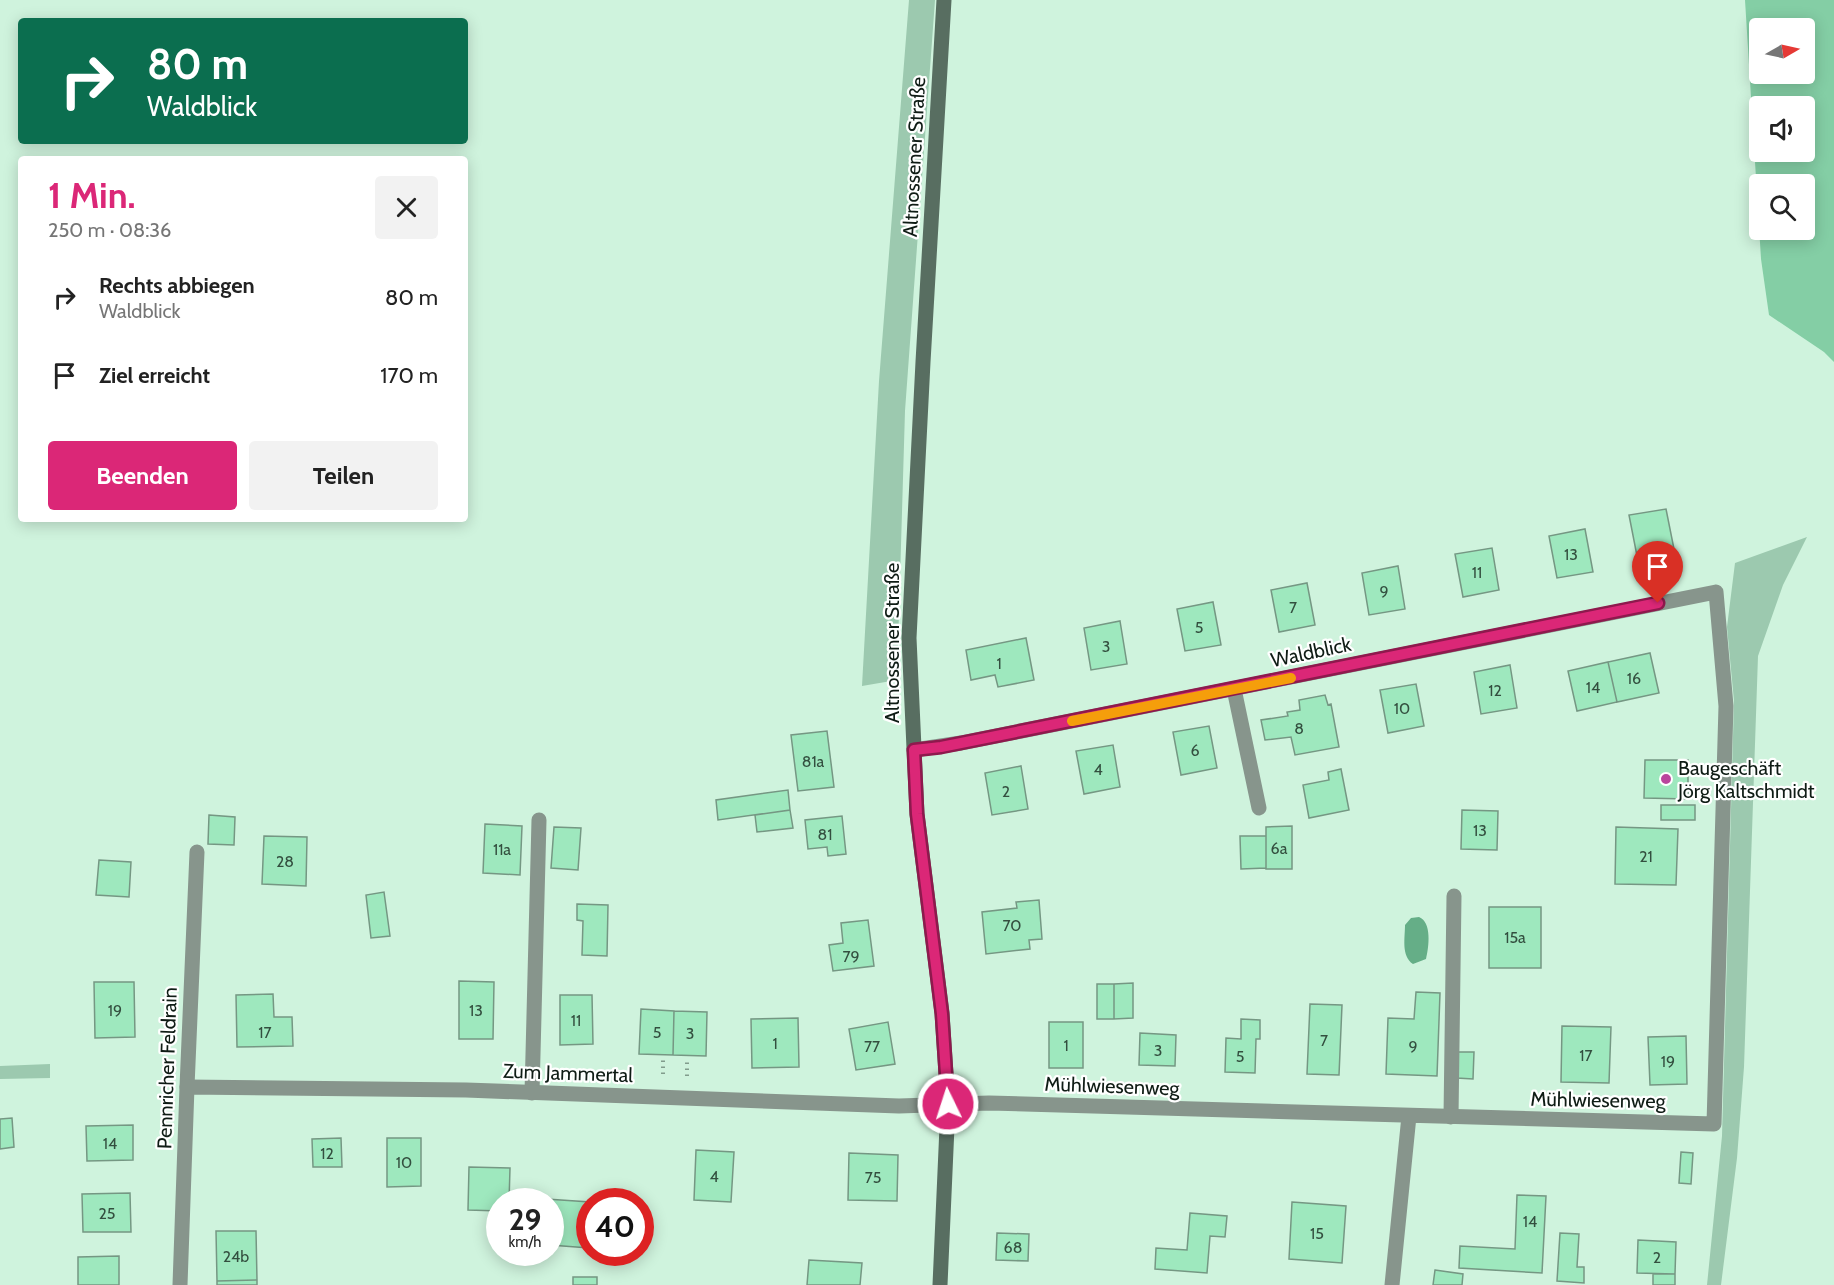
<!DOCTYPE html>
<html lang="de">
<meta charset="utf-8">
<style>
:root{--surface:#fff;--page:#f2f2f2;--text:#222;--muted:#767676;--accent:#db2777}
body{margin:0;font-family:Cabin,sans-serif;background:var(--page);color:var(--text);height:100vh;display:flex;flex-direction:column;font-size:22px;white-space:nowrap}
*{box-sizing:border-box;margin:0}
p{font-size:20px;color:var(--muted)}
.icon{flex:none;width:33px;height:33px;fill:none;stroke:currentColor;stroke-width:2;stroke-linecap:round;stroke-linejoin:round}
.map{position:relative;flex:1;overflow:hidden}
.sheet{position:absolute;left:18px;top:156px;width:450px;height:366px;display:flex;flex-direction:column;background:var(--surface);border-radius:6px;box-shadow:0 3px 15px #0003}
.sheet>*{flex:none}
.hud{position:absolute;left:18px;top:18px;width:450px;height:126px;border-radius:6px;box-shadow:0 3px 15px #0003;background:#0b6e4f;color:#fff;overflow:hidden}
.needle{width:39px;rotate:81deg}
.tools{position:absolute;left:1749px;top:18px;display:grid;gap:12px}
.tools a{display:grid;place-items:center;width:66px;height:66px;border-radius:6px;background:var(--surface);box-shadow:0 3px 15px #0003;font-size:30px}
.speed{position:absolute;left:486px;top:1188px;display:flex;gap:12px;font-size:30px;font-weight:700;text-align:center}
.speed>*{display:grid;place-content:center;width:78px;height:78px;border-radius:50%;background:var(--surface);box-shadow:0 3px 15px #0003;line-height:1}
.speed small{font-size:15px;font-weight:400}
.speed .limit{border:9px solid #d22;background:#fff;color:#111}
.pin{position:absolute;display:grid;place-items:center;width:51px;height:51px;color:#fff;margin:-62px -26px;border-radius:50% 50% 50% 0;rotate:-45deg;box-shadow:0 0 6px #0007}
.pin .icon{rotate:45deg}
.me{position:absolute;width:66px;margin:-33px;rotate:356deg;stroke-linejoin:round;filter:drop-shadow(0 0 4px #0008)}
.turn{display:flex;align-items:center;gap:21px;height:126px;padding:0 30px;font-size:27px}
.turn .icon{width:78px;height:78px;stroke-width:2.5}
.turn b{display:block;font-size:42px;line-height:51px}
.round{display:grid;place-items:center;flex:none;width:63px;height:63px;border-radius:6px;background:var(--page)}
.summary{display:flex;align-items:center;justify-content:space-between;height:102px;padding:0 30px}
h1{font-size:36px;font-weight:700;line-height:45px;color:var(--accent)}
.action{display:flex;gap:12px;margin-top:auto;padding:12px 30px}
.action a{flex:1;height:69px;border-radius:6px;background:var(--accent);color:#fff;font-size:24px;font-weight:700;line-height:69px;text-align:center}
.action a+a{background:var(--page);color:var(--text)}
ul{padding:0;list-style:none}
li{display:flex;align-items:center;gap:18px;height:78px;padding:0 30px}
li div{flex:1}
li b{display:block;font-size:22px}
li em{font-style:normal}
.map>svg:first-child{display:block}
.green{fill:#9cc9af}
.forest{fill:#84cea5;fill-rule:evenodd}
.water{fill:#65ae87}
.building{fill:#9ee8be;stroke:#759783;stroke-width:1.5}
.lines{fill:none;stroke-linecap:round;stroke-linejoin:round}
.path{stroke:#819c8c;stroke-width:4;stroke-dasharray:1.5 4.5;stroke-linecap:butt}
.lane{stroke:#87958c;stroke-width:15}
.street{stroke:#87958c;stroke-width:15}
.secondary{stroke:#586e61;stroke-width:15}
.route-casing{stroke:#8e194d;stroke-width:15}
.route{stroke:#db2777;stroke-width:10}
.slow{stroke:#f59e0b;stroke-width:10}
.poi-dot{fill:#ba459d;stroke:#fff;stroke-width:2}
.labels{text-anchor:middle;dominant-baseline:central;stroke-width:4.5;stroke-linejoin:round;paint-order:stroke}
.number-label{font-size:16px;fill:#334f3f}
.street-label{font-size:20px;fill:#0f1c15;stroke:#fff}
.poi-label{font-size:20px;fill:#0f1c15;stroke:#fff;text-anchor:start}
</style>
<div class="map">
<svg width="1834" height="1285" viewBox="0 0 1834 1285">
<rect width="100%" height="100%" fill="#cff3dd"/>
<path class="green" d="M909 0H935L905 411 897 680 862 686 879 381Z
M1807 537 1783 585 1758 656 1744 1067 1737 1158 1721 1285H1707L1722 1136 1734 701 1727 627 1735 563Z
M50 1064V1078L0 1079V1066Z"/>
<path class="forest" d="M1745 0H1834V362L1824 352 1769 315 1761 259ZM1760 28H1804V74H1760ZM1760 106H1804V152H1760ZM1760 184H1804V230H1760Z"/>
<path class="water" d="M1419 917C1432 922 1429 947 1426 959L1413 964C1401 956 1405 938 1405 925L1411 918Z"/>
<path class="building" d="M1666 509 1675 554 1638 561 1629 515Z
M1585 529 1593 572 1557 578 1549 536Z
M1492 548 1499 590 1463 597 1455 554Z
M1398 566 1405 609 1369 615 1362 573Z
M1307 583 1315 625 1279 632 1271 590Z
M1213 602 1221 645 1185 651 1177 609Z
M1120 621 1127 664 1091 670 1084 628Z
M1026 638 1034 680 998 687 995 675 971 680 966 650Z
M1650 653 1659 693 1617 702 1608 662Z
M1608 662 1617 702 1577 711 1568 671Z
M1510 665 1517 708 1481 714 1474 672Z
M1416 684 1424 726 1388 733 1380 690Z
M1325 695 1328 705 1331 704 1339 747 1295 755 1291 737 1265 740 1261 720 1288 716 1287 712 1300 710 1299 700Z
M1209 726 1217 768 1181 775 1173 732Z
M827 731 834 787 798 791 791 735Z
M1113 745 1120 787 1084 794 1076 751Z
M1645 760H1688V799L1644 798Z
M1021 766 1028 809 992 815 985 773Z
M1341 769 1349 810 1309 818 1303 785 1329 780 1328 772Z
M788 790 790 810 718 820 716 800Z
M1661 805H1695V820H1661Z
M790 810 793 828 757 832 755 815Z
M1462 810 1498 811 1497 850 1461 849Z
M209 815 235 817 234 845 208 844Z
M842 816 846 854 828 856 827 847 808 849 805 820Z
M485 824 522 826 520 875 483 873Z
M1292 826V869H1266V827Z
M554 827 581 828 578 870 551 868Z
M1616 827 1678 829 1676 885 1615 884Z
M264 836 307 837 306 886 262 884Z
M1240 836H1266V868L1241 869Z
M99 860 131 862 129 897 96 895Z
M384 892 390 936 371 938 366 895Z
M1039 900 1042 939 1029 940 1030 949 986 954 982 912 1017 908 1016 902Z
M577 904 608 905 607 956 582 955 583 921 577 920Z
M1489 907H1541V968H1489Z
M868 920 874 966 833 971 829 945 843 943 841 923Z
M459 981 494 982 493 1039H459Z
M94 982H134L135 1037 95 1038Z
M1133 983V1018L1114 1019V984Z
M1097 984H1114V1019H1097Z
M1416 992 1440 993 1437 1076 1386 1074 1388 1018 1414 1019Z
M273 994 274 1017H292L293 1046 237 1047 236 995Z
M560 995H592L593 1044 560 1045Z
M1310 1004 1342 1005 1339 1075 1307 1074Z
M641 1009 674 1011 673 1055 639 1054Z
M674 1011 707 1012 706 1056 673 1055Z
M798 1018 799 1067 752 1068 751 1019Z
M1241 1019 1260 1020V1039H1256L1255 1073 1225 1072 1226 1038 1241 1039Z
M888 1022 895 1064 856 1070 849 1029Z
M1049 1022H1083V1068H1049Z
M1562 1026 1611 1027 1609 1083 1561 1082Z
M1140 1033 1176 1035 1175 1066 1139 1065Z
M1686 1036 1687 1084 1650 1085 1648 1037Z
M1458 1052H1474L1473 1079 1457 1078Z
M12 1118 14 1147 0 1149V1119Z
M133 1125V1160L87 1161 86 1126Z
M341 1138 342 1167H313L312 1139Z
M387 1138H421V1186L387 1187Z
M696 1150 734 1152 731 1202 694 1200Z
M1681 1152 1693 1153 1691 1184 1679 1183Z
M849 1153 898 1155 897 1201 848 1200Z
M469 1167 510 1168 509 1202H500V1211L468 1210Z
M130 1193 131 1232H83L82 1194Z
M1517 1195 1546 1196 1542 1273 1459 1268 1460 1246 1515 1249Z
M546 1199 590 1202 589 1248 550 1245V1202H546Z
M1292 1202 1346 1206 1342 1263 1289 1259Z
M1190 1213 1227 1216 1225 1237 1210 1236 1207 1273 1155 1269 1156 1248 1187 1250Z
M216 1231H256L257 1280 217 1281Z
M997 1233 1029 1234 1028 1261 996 1260Z
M1560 1233 1579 1234 1577 1267H1584V1283L1557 1281Z
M1638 1240 1676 1242 1675 1274 1637 1273Z
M119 1256V1285H78V1257Z
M809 1260 862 1263 860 1285H807Z
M1435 1270 1463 1274 1462 1285H1433Z
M1653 1274H1675V1285H1653Z
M573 1277H597V1285H573Z
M257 1280V1285H217V1281Z"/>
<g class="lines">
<path class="path" d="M663 1074V1060
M687 1076V1061"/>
<path class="lane" d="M1234 689 1259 808
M187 1087 197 852
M532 1093 539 820
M1451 1117 1454 896"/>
<path class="street" d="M180 1285 187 1087 466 1090 899 1106 989 1103 1714 1124 1726 706 1716 592 961 743 914 750
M1392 1285 1409 1116"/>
<path class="secondary" d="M940 1285 948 1104 942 1013 917 814 909 638 923 362 944 0"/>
</g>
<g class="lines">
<defs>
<path id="route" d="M948 1104 942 1014 917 814 914 750 941 747 1658 603"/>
</defs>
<use href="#route" class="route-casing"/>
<use href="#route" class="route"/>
<path class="slow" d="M1072 721 1291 678"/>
</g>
<circle class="poi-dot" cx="1666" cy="779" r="6"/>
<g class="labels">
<g class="number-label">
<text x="1571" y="554">13</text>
<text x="1477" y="572">11</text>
<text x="1384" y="591">9</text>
<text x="1293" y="607">7</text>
<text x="1199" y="627">5</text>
<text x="1106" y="646">3</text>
<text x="999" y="663">1</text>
<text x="1634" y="678">16</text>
<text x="1593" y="687">14</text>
<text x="1495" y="690">12</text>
<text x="1402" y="708">10</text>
<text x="1299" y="728">8</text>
<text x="1195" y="750">6</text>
<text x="813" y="761">81a</text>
<text x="1098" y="769">4</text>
<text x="1006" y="791">2</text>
<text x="1480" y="830">13</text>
<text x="825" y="834">81</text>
<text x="1279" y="848">6a</text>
<text x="502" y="849">11a</text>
<text x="1646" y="856">21</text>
<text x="285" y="861">28</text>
<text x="1012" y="925">70</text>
<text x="1515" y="937">15a</text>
<text x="851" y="956">79</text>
<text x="115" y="1010">19</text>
<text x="476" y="1010">13</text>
<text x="576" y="1020">11</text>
<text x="265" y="1032">17</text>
<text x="657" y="1032">5</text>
<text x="690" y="1033">3</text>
<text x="1324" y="1040">7</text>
<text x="775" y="1043">1</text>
<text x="1066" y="1045">1</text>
<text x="872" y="1046">77</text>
<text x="1413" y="1046">9</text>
<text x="1158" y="1050">3</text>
<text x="1586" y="1055">17</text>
<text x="1240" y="1056">5</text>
<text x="1668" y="1061">19</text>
<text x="110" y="1143">14</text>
<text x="327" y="1153">12</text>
<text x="404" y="1162">10</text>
<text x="714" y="1176">4</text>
<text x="873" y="1177">75</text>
<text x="107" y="1213">25</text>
<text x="1530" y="1221">14</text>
<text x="1317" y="1233">15</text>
<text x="1013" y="1247">68</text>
<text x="236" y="1256">24b</text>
<text x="1657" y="1257">2</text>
</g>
<g class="street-label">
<text transform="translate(914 157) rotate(-87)">Altnossener Straße</text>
<text transform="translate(892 643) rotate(-90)">Altnossener Straße</text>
<text transform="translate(1311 652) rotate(-12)">Waldblick</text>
<text transform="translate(167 1068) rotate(-88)">Pennricher Feldrain</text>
<text transform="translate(568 1073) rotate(2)">Zum Jammertal</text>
<text transform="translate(1112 1086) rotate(2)">Mühlwiesenweg</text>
<text transform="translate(1598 1100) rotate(1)">Mühlwiesenweg</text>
</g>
<g class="poi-label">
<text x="1678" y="768">Baugeschäft<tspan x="1678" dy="23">Jörg Kaltschmidt</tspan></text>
</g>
</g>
</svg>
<div class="tools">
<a><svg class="needle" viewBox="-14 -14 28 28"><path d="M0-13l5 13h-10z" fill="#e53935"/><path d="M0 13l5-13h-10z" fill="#767676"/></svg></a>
<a><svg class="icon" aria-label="sound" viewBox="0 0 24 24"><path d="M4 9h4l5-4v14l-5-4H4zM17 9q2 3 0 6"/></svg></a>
<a><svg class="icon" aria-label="search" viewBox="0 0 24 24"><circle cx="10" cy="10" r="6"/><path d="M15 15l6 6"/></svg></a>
</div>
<div class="speed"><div>29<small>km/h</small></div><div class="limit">40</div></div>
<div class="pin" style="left:1658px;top:603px;background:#d93025"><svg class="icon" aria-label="arrive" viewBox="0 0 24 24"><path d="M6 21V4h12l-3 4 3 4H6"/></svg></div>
<svg class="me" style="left:948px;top:1104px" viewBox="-20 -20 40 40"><circle r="17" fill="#db2777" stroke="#fff" stroke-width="3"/><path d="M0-11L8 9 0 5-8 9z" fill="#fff"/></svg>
<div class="hud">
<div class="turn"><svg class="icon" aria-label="right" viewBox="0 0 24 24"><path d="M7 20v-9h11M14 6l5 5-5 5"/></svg><div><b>80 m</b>Waldblick</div></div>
</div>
<section class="sheet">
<div class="summary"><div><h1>1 Min.</h1><p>250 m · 08:36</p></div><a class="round"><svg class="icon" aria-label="close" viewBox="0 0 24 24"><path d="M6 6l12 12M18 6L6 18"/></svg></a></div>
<ul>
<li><svg class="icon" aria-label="right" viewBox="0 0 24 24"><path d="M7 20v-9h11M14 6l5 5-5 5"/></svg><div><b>Rechts abbiegen</b><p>Waldblick</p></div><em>80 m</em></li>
<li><svg class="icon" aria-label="arrive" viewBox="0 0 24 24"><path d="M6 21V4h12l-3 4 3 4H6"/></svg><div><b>Ziel erreicht</b></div><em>170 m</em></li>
</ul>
<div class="action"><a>Beenden</a><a>Teilen</a></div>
</section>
</div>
